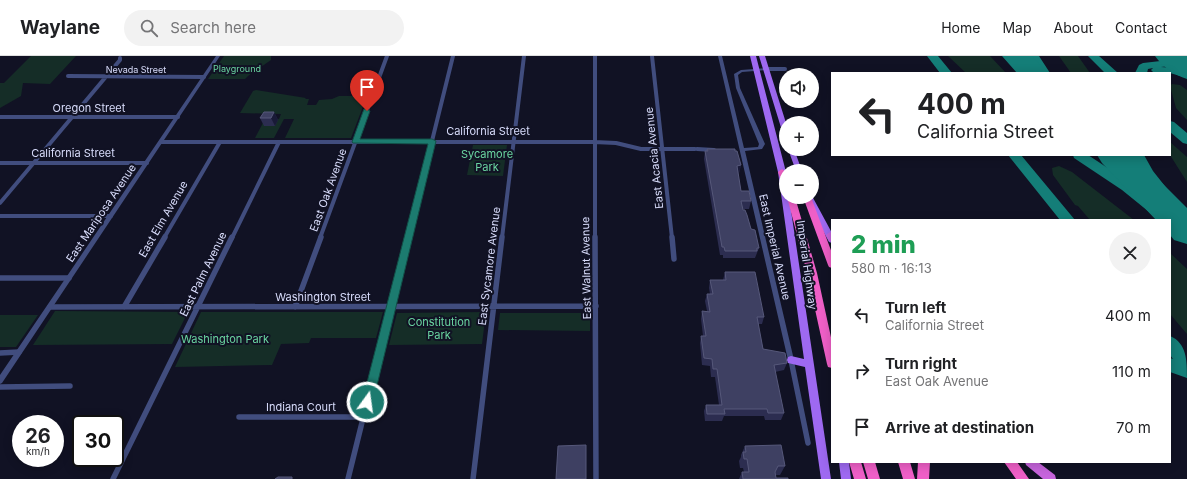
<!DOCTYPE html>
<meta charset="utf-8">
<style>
:root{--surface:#fff;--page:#f2f2f2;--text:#202124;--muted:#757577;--line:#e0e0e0}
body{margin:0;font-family:Inter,sans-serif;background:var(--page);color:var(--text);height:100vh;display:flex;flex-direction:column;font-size:15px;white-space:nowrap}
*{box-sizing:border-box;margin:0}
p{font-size:13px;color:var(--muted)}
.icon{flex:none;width:22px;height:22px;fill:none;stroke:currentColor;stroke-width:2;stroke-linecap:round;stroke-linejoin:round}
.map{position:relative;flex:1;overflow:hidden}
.drawer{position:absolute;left:831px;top:163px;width:340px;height:244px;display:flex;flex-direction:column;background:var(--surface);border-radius:0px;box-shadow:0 2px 10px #0003}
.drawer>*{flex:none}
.banner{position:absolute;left:831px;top:16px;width:340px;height:84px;border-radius:0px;box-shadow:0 2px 10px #0003;background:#fff;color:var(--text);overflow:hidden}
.fabs{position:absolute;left:779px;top:12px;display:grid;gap:8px}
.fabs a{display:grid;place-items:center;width:40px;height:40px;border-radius:50%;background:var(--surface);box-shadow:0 2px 10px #0003;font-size:20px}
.speed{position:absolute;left:12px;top:359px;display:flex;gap:8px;font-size:20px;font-weight:700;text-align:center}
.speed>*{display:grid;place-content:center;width:52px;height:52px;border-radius:50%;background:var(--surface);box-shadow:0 2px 10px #0003;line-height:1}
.speed small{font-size:10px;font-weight:400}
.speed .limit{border:2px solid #111;border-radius:6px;background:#fff;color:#111}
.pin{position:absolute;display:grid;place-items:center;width:34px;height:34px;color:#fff;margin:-41px -17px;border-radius:50% 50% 50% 0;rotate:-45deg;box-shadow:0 0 4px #0007}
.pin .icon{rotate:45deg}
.me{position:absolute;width:44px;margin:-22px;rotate:14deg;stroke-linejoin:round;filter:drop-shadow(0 0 3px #0008)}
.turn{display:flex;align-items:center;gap:14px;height:84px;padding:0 20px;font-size:18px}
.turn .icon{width:52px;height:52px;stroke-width:2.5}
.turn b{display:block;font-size:28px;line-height:34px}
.round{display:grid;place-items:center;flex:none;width:42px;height:42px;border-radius:21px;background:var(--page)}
.head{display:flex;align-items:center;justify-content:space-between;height:68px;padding:0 20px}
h1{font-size:24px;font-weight:800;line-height:30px;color:#1e9e55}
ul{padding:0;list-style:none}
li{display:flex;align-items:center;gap:12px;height:56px;padding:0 20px}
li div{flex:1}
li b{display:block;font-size:15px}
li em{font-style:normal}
header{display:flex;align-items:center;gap:24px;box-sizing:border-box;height:56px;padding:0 20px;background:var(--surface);border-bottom:1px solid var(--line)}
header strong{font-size:19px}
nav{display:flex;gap:22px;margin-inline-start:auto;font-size:14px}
.search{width:280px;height:36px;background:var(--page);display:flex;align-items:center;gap:10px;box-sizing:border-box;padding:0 14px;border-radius:22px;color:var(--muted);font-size:15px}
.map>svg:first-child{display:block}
.green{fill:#152d27}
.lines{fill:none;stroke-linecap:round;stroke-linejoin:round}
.taxiway{fill:#147e78;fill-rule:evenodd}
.runway{fill:#147e78;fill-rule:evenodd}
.minor-far1{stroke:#414d7e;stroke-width:4}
.minor{stroke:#414d7e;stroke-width:5.5}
.tertiary{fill:#414d7e;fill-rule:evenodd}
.primary{fill:#9e69f1;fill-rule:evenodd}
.trunk{fill:#c664dc;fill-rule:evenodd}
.motorway{fill:#ef5fc7;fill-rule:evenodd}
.wall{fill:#2c2d50}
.shaded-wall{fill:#191a37}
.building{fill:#3e4062;stroke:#56587a}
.route{fill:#1c7b6f;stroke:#125048}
.labels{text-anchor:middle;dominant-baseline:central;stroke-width:4;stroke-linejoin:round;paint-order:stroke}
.far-park-label{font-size:9px;fill:#6ad5a1;stroke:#111224}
.far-street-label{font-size:9px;fill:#d8dcfb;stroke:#111224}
.street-label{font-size:11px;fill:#d8dcfb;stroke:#111224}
.park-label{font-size:11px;fill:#6ad5a1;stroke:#111224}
</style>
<header>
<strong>Waylane</strong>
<div class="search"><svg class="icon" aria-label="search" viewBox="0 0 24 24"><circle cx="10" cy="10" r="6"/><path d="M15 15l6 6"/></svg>Search here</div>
<nav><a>Home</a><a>Map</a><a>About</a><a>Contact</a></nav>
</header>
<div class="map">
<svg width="1187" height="423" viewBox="0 0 1187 423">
<rect width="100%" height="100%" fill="#111224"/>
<path class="green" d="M31 0H76L50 28 23 27 21 40 0 52V27H4Z
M224 0H271V4L248 20 245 23H208Z
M948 0H990L1006 17H966Z
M1059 0H1078L1090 17H1071Z
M1172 28 1180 29 1187 34V64L1176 52 1170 30Z
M256 34 306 42 305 43H309L307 49H316L319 44 332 43 339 40H367L351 82H285L294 63H284L274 82H255L265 63H279L281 58 240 57 253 35Z
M1170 86 1187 101V126L1170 99Z
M473 89H507L503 120 467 119Z
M1059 110 1072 116 1134 164H1090L1078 150 1075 149 1053 119 1052 112Z
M1170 197 1187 213V278L1170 258Z
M55 255H57L188 256 172 288 33 289Z
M201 256H383L376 282H311L309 287 281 288 272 309 175 311Z
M486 256 482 288 389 289 397 257Z
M500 257H590V275L498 274Z
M0 259H38L16 291H0Z"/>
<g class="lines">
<path class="taxiway" d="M927 0H938L952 17H940Z
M1029 0H1039L1050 17H1038Z
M1088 0H1099L1118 17H1105Z
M1187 2V8L1161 11 1174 12 1187 15V22L1170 17 1153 16 1151 14 1153 12 1148 13 1147 17H1135L1139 9 1143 7Z
M1170 65 1174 66 1187 77V88L1183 87 1170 76Z
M1008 99H1021L1075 164H1060Z
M1073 99H1088L1132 128 1175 163 1143 120 1132 99H1144L1153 115 1187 158V186L1182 185 1170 174V164H1159L1122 134 1074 102Z
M1170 280C1187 287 1187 305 1187 322L1170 316V302L1173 303 1170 299Z"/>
<path class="runway" d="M1002 0H1032L1048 17H1017Z
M1155 0H1187V23C1174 19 1163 11 1155 0Z
M1097 99H1134L1187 152V188L1174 184 1170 179V164H1156L1102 107Z"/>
<path class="minor-far1" d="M595 0V182
M652 0 672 182
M766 13H785
M68 20 204 21
M0 61H178
M161 86H594L616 87 641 93H695
M697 93 714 94
M0 107H147
M0 147 120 4V2
M0 160H111
M164 182 220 86
M232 182 279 86
M320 182 387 0
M408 182 453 0
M502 182 524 0"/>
<path class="minor" d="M595 181 596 423
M672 181 674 203
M0 222H69
M50 251 596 250
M124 251 165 181
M295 251 321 181
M0 297 19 296
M791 304 808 387
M0 331 70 330
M239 361H364
M113 423 232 181
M348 423 408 181
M473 423 502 181"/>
<path class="tertiary" d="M216 0H220L2 327 0 328V319Z
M718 0H722L744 92 758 91 759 88 736 32 734 18 741 14 766 12 768 13 766 14 742 16 738 19 740 32 765 88 762 93 745 95 794 304 793 306 791 307 789 306 788 304Z"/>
<path class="primary" d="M750 0H756L786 116V141H789L831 423H821L805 311 788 307 787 304 788 301 791 300 804 303 778 116Z
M759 0H765L786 67V80L783 78Z
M788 93H794L802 115H796Z
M812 140 832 177V187L829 186 805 141H812Z
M839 406H849L851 423H841Z"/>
<path class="trunk" d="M830 176 832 177V186L829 185 826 179Z
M1025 406H1038L1055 419 1056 423H1043L1026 409Z"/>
<path class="motorway" d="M782 113 786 116V130L782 127 778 116Z
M787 141H795L817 217 832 286V312L828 311 827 308 807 217Z
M803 141H811L832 197V212L829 211 828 209Z
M849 406H861L866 423H854Z
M863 406H875L880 423H868Z
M898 406H910L915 423H903Z
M918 406H930L929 423H917Z
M1004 406H1017L1029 423H1016Z"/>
</g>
<path class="wall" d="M274 56 278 64 275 70H264L260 62Z
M707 93 741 109 739 117H738L741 135 751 145 749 153H742L759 192 755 202H723V199H720L704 103 705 95H707Z
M725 216 764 261 762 268H758L763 293 787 307 784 314 775 316 784 357 781 364H765L764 360H724L722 365H705L704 355 706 349H719L715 321H711L710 310 702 309 700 287 701 280H703L701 263 702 255H707L705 245 707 238H710L709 232 710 224H723Z
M745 390 785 410 780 419H775L776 422 788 423H739L742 416H744L743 412H740L739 405 741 401V399Z"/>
<path class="shaded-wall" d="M274 56 278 64 275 70 271 62Z
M741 109 739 117 735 118 737 110Z"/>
<path class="building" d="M264 56H274L271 62H260Z
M707 93H735V95H737L741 109 737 110 741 135H749L751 145H741L743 154H745L747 159 751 173 755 174 759 192H757V195H725L724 191H722L705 95H708Z
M725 216H755L764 261H757L763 293 785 297 787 307 774 309 784 357H768L767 353H724L725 358H707L706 349H722L717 313H713L712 303 704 302 701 280H706L702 255 710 256 707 238H713L710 224H726Z
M586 389V423H556L558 390Z
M781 389 785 410H778L775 416 776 422H788V423H743L742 416H749L747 403H744L743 396H746L745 390Z
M278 421H292V423H275Z"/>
<path class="route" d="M364 53H367L370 55 360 83H432L436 85 373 346 371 350 367 351 363 350 362 346 428 88 353 87 352 86Z"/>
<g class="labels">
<g class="far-park-label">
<text x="237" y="12">Playground</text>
</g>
<g class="far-street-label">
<text x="136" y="13">Nevada Street</text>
</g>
<g class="street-label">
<text x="89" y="52">Oregon Street</text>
<text x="488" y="75">California Street</text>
<text x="73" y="97">California Street</text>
<text transform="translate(654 102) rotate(-96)">East Acacia Avenue</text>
<text transform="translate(328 134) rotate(-70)">East Oak Avenue</text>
<text transform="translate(101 157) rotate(-56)">East Mariposa Avenue</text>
<text transform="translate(163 163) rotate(-60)">East Elm Avenue</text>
<text transform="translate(775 191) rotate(77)">East Imperial Avenue</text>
<text transform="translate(807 209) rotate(82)">Imperial Highway</text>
<text transform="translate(489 210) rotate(-83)">East Sycamore Avenue</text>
<text transform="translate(586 212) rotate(-91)">East Walnut Avenue</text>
<text transform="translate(203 218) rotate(-64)">East Palm Avenue</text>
<text x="323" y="241">Washington Street</text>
<text x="301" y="351">Indiana Court</text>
</g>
<g class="park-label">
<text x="487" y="98">Sycamore<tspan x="487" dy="13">Park</tspan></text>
<text x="439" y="266">Constitution<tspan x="439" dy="13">Park</tspan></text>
<text x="225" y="283">Washington Park</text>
</g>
</g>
</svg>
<div class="fabs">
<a><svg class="icon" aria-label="sound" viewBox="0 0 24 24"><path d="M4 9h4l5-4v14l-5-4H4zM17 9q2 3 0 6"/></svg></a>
<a>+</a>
<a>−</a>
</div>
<div class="speed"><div>26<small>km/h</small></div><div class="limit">30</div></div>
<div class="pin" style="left:367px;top:55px;background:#d93025"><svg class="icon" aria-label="arrive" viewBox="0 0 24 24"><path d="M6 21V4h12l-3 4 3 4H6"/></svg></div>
<svg class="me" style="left:367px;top:346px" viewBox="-20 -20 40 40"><circle r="17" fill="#1c7b6f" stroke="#fff" stroke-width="3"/><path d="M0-11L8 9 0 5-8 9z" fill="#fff"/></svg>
<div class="banner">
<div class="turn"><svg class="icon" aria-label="left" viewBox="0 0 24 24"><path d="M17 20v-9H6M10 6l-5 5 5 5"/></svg><div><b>400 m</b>California Street</div></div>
</div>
<section class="drawer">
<div class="head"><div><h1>2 min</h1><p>580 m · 16:13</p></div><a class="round"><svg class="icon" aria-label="close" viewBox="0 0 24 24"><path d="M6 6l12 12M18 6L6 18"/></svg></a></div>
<ul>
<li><svg class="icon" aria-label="left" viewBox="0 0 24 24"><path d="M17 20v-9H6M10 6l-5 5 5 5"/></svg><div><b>Turn left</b><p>California Street</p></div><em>400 m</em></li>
<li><svg class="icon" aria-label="right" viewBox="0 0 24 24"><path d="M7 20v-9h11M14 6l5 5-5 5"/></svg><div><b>Turn right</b><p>East Oak Avenue</p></div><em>110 m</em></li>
<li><svg class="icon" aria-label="arrive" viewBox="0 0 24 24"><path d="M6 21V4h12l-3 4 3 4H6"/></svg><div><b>Arrive at destination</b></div><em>70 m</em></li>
</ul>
</section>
</div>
